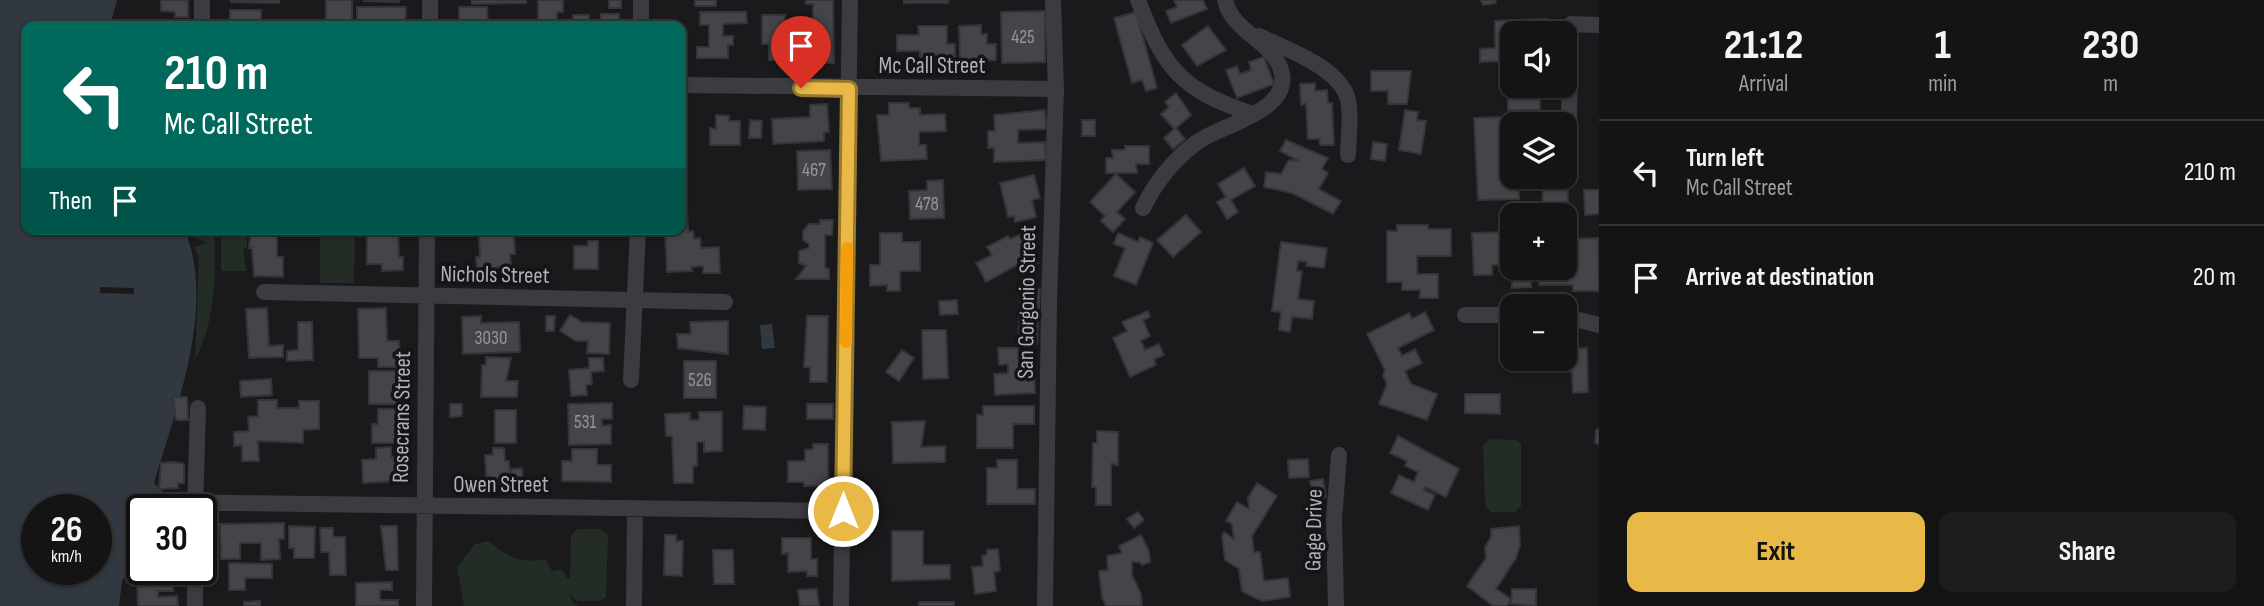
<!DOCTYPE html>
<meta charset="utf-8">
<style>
:root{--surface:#141415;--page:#1d1d1e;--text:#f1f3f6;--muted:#9d9ea0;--line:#333334;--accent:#e8b947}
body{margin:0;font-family:"Sofia Sans Condensed",sans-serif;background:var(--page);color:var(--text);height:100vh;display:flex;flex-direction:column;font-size:26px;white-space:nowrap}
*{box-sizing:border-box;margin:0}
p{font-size:23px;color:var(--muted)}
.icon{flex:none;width:38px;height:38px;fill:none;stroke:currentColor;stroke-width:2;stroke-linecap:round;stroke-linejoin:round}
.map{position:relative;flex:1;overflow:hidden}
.panel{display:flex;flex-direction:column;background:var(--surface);width:665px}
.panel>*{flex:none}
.banner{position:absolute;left:21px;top:21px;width:665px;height:214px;border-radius:14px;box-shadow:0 2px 5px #0004,0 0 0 2px var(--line);background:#00695c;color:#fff;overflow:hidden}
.fabs{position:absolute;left:1500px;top:21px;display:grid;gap:14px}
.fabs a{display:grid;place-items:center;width:77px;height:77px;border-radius:14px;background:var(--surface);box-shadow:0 2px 5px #0004,0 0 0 2px var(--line);font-size:35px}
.speed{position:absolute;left:21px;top:494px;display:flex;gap:14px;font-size:35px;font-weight:700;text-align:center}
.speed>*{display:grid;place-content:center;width:91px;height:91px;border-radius:50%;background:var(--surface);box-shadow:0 2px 5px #0004,0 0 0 2px var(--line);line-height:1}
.speed small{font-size:18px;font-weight:400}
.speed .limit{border:4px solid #111;border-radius:10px;background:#fff;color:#111}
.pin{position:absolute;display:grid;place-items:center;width:60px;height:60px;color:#fff;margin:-72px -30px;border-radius:50% 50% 50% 0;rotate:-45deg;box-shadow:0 0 7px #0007}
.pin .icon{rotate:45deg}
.me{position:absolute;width:77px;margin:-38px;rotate:0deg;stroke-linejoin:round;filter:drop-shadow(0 0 5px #0008)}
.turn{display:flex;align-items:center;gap:24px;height:147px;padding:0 28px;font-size:32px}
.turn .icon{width:91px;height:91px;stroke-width:2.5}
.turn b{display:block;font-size:49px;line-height:60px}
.then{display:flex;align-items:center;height:66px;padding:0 28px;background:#0003;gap:14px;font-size:26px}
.eta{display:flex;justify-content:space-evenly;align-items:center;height:119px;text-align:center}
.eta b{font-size:42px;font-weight:700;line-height:49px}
.button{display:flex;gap:14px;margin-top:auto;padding:14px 28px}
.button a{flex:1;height:80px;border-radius:14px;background:var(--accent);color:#111;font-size:28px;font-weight:700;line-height:80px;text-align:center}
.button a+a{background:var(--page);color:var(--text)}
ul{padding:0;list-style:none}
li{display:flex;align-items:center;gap:21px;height:105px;padding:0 28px;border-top:2px solid var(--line)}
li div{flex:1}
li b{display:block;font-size:26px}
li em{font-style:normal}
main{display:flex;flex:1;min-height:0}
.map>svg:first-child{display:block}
.green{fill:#242c26}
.water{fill:#313840;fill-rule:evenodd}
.pier{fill:#1a1a1c}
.building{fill:#444549;stroke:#353438;stroke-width:2}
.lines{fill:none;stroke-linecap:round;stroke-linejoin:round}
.minor{stroke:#3b3c41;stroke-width:16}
.route-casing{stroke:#97782e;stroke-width:18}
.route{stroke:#e8b947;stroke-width:12}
.slow{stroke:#f59e0b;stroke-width:12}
.labels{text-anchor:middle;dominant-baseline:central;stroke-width:7;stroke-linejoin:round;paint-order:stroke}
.number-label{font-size:19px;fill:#94969e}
.street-label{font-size:23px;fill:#aeb1bb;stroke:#151517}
</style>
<main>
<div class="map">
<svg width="1599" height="606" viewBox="0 0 1599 606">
<rect width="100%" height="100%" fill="#1a1a1c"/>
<path class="green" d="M189 229H214C216 274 216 320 195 360L199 257 194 247 207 243 191 235Z
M221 229H247V247L243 250 246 271H221Z
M320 229H355L354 283H320Z
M1491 439 1516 440 1521 444V506L1515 512H1491L1485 505 1483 445Z
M577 529H601L608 535 606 597 601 601H576L570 594 573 603 578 606H464L457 567 475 544 489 541C508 557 519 564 545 559L552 571 562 569 567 578H570L571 536Z"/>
<path class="water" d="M0 0H117L110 26H26V229H184C217 303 176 409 154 483L163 492 151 509H142V537L122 582 119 606H0ZM37 509H96V569H37Z
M772 324 775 348 762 349 760 325Z"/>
<path class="pier" d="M100 287 134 288V294L100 293Z"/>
<path class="building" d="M161 0H188V17H175V12L161 11Z
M231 0H279V3L231 2Z
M326 0H352V26H326Z
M364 0H399V2L364 1Z
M472 0H526V3L472 4Z
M538 0H563V12H557V26H538Z
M609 0H621V8H609Z
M695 0H716V6H695Z
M806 0H833L834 63H805L804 27H813V4H806Z
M904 0H948V3H904Z
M1174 0H1203L1207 9 1171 23 1166 11 1177 7Z
M1481 0H1495L1496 3 1483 5Z
M357 7H406L405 26H357Z
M459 7H487L488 26H459Z
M230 10H261V26H230Z
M1045 11V62L1002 63 1001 12Z
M700 12H746L747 23 723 24V36H733V45H728V58H697V47H709V25H700Z
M1136 12 1157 88 1146 91 1142 80 1132 83 1114 18Z
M601 14H619V26H600Z
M573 15H589V26H573Z
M762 15H785V61L769 60V44H762Z
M1546 19V33H1512V61L1480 62V49L1495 48V21Z
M164 21H188V26H164Z
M981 25V34H987V44H996V60L960 62 959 26Z
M918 26H947V44H955V59H944V69H920V51H897V35H919Z
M1208 26 1226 50 1197 66 1182 45Z
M1264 57 1274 84 1237 98 1226 70 1237 66 1240 74 1251 70 1249 62Z
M1507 66H1512V86H1540V110H1508Z
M1371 71H1411L1407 104H1388V91H1371Z
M1315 83V91L1327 90 1328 103H1332L1334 145H1320L1319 139H1308L1306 104 1301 105 1300 84Z
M1176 93 1191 115 1176 128 1185 139 1173 149 1164 138 1174 129 1161 114 1169 107 1165 102Z
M889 103H909V108H920V115L945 114 946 131 919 132V145H926L927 159 881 161 877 115H889Z
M827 104 829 132 824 133V141L773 144 772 119 810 117V105Z
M1045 110 1046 129 1018 130V143L1045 142 1046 160 994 162V148H988V131H995L994 115Z
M1405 110 1418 112 1417 120 1426 121 1421 154 1399 150Z
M716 115 729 116V121H740V145H710V128L716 129Z
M1501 117V139L1512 138V164L1503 165V176L1518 177 1519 199 1478 200 1474 118Z
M750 120 762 121 761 138H749Z
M1082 120H1095V136H1082Z
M1286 140 1328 158 1322 169 1328 173 1319 189 1341 201 1333 214 1292 193 1264 187 1266 172 1281 174 1289 160 1299 161 1280 151Z
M1373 142 1387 144 1385 161 1371 159Z
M1125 146H1149V164H1136L1137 173H1106V158H1113L1112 150H1125Z
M830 150 832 189 798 190 797 151Z
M1244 168 1255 186 1231 200 1238 212 1227 219 1217 202 1226 197 1218 184Z
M1116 174 1135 192 1117 212 1125 219 1113 232 1101 221 1105 216 1090 202Z
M1034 175 1040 198 1032 200 1036 217 1015 222 1014 216 1008 217 1000 183Z
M943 180 944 218 910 219 909 191 927 190V181Z
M1543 187 1568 188 1567 220 1564 215H1542Z
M1584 190H1599V214L1585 215Z
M687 209 688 232 693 231 694 239 700 238 701 248 719 247 720 273H703V266L691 267 692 271 667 272 665 229H681V210Z
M1186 215 1201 232 1173 257 1157 240Z
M820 220H833L832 235H825V268L829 269V279H796L806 266 799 263V251L809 248V244L803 240V231L809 224H820Z
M1397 225H1428V229H1451V256H1417V274H1438V298H1420V290H1402V282H1387V231H1397Z
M251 229 277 233V257H283V277L254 276 252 248H249Z
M388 229H403L404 235H398L399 257H403V270L382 271V264H367V235H389Z
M1506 232V244H1512V268H1531V287L1512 288 1511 265H1492V275H1474L1472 233Z
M880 233H902V242H920V271H900V291H887V285L870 286V265H880Z
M1118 233 1138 242 1140 237 1153 243 1136 285 1114 276 1125 248 1114 244Z
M514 235 515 254H510L511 266 497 267 498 276 486 277 485 268 477 269 476 257H480L479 236Z
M1019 235 1038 263 1024 270 1021 263 986 282 976 263 992 255 987 247 1008 236 1010 239Z
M1598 238 1599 291H1573V285H1539V268H1564V261H1574V239Z
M588 241H598V269H574V246H588Z
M1281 242 1327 248 1324 268 1306 266 1307 262 1298 261 1297 271H1302L1298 299 1314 301 1312 319 1292 317 1290 332 1279 330 1281 312 1272 311Z
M1021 288 1040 289 1037 344 1018 343Z
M957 300 958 314 940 315 939 301Z
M267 308 269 346 283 345V357L249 358 246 309Z
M386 308 387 341H399L400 356H396V367H378V358H359L358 309Z
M1148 311 1150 317 1143 320 1150 336 1141 341 1145 350 1159 344 1164 355 1154 359 1156 365 1130 377 1113 338 1127 331 1122 322Z
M1425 312 1434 330 1398 348 1402 356 1415 349 1422 363 1405 371 1411 384 1437 394 1427 420 1379 404 1387 384 1383 376 1385 370 1367 334 1409 313 1412 319Z
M570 315 582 322 610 323 609 354 587 353 588 341H576L560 331Z
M481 316V323L519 322 520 352 463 354 462 317Z
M546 316H555L554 331H546Z
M807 316H828L827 382H810V367H804Z
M728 321V354L678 348 677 334H691L690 322Z
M298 322H312L313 360 287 361V351L298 350Z
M922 330H946L948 378 923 379Z
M998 348H1018L1019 367H1034L1035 393 995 395 994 374 1008 373V364L999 365Z
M1587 348 1588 392 1573 393 1572 372 1534 370V359H1564V349Z
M902 350 914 358 899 381 886 372Z
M486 357 511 358 506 381H518L517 397H481L482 365H486Z
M589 358H603L604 371 591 372 592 384 586 385 587 395 571 396 569 370 589 368Z
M684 361H716V398H684Z
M369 371H402V404H369Z
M271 379 272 395 241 397 240 381Z
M1465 394H1500V414L1465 413Z
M173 397H187L188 420H176Z
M258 400H277V408H299V401H319V429L303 430V443L258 441 259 461H242V445L234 446V432L249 431 248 417 258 416Z
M612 403V419H602V426L611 425V444L569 445 568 404Z
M450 404H462V416L450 417Z
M807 404H833V419H807Z
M744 406 766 407 765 430 743 429Z
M983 406H1034V424H1013V448H977V415H983Z
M378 409H401L402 443H372V424H378Z
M495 410H516V443H495Z
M699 412H722V451L704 452V442H697V466H693V483H674L672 436H666L665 414 690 413V420H699Z
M925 421 921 447 945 446V462L893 463 892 422Z
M1599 429V444L1595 443 1596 430Z
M1097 431 1118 432V465L1111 464V505H1096V487H1092L1093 443H1097Z
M1398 436 1459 469 1446 497 1425 487 1424 490 1435 495 1428 510 1391 493 1399 475 1414 482 1418 472 1405 466 1407 461 1390 453Z
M813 444H828V486H804V482H788V461H805V450L813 449Z
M391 447V457L401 456 403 481 363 483 362 460 376 459V448Z
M493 448H504L505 461H509L510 478H504V487H487L485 455H493Z
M572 449H597V465H611V482L562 481V461H572Z
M1308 459 1309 477 1289 478 1288 460Z
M997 460H1017V489H1035V504H987V468H997Z
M175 462 184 464V483H178V488L159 489 161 463Z
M522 468 523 487 512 488 511 469Z
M1323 479 1326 497 1314 499 1310 481Z
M1257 483 1277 496 1252 536 1254 552H1260L1264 581 1288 578 1290 597 1263 601 1253 597 1242 591 1239 569 1225 560 1222 536 1224 532 1234 539 1232 524 1226 521 1237 502 1249 509 1248 498Z
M1138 512 1144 520 1134 528 1127 519Z
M284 523V539H279L280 559 261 560V543H240V559H221L220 524Z
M289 526 315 527 314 558H294V548H289Z
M381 526H397L398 570H386Z
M1519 526 1520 545 1516 558 1496 589 1510 598V601L1507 606H1493L1467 586 1486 558 1485 547 1491 537V529Z
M320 528H333V537H345L346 575H330L329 552H321Z
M892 531H923V565H950V579L892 581Z
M665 535H676V541H683L682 576 664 575Z
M1141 535 1149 551 1150 562 1142 565 1140 562H1132V575L1141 594 1142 606H1106L1102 597 1099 571 1108 570 1107 556 1122 553 1119 546Z
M782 538H811V559H817V576H807V571L788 572V553L782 554Z
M998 549 1000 571 994 572 996 591 975 594 972 567 983 566 982 556 987 555V550Z
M713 550H733L734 584H714Z
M229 563 272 564V578H245V590H229Z
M153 569H175V577L154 578Z
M173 581V591H158V597L177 596 178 606H138L137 582Z
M392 582V590H380V600H398V606H356V583Z
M817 589 819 606H800L798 590Z
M1512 589H1536V606L1511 604Z
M260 601V606H244V602Z
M919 602H954V606H919Z"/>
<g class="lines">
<path class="minor" d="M1138 0C1164 69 1182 91 1253 114
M202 26V0
M430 26V0
M641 26V0
M1259 36C1286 49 1341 68 1348 100 1352 117 1348 138 1348 155
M681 85 1056 89
M1568 162 1571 24 1599 25
M1143 208C1156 181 1172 161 1196 143 1220 125 1289 112 1282 74 1276 42 1232 33 1225 0
M264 292 725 302
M1465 315H1512
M1564 316 1599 325
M631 380 638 229
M158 502 843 511
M195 509 198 408
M195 606V569
M424 606 427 229
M634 606 635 509
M841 606 850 0
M1045 606 1049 302 1056 89 1053 0
M1336 606 1334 519 1339 455"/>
</g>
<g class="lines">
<defs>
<path id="route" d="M801 88 849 89 843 511"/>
</defs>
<use href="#route" class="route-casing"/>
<use href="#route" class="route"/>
<path class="slow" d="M846 342 847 248"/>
</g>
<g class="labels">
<g class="number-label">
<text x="1023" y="37">425</text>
<text x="814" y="170">467</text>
<text x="927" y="204">478</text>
<text x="491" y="338">3030</text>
<text x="700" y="380">526</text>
<text x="585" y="422">531</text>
</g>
<g class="street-label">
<text x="932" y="66">Mc Call Street</text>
<text transform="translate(495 275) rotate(1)">Nichols Street</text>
<text transform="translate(1027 302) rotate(-89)">San Gorgonio Street</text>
<text transform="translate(402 417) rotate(-89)">Rosecrans Street</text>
<text x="501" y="485">Owen Street</text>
<text transform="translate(1314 530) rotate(-89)">Gage Drive</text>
</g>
</g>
</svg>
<div class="fabs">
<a><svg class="icon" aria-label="sound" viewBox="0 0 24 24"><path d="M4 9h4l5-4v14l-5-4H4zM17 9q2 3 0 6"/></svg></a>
<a><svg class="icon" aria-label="layers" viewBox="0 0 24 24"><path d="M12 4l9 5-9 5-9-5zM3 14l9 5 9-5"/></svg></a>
<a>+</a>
<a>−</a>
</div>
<div class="speed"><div>26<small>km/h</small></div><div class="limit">30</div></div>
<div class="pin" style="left:801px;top:88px;background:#d93025"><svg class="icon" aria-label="arrive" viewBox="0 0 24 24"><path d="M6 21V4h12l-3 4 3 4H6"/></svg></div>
<svg class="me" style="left:843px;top:511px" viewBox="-20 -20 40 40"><circle r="17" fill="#e8b947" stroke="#fff" stroke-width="3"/><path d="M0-11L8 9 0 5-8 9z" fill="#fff"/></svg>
<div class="banner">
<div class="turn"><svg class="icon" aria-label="left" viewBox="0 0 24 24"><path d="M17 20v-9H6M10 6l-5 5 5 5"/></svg><div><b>210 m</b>Mc Call Street</div></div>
<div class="then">Then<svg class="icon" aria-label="arrive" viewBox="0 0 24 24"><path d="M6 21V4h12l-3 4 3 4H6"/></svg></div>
</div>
</div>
<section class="panel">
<div class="eta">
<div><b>21:12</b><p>Arrival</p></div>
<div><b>1</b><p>min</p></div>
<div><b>230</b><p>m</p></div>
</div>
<ul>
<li><svg class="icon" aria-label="left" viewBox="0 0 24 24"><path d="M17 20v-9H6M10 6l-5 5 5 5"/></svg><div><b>Turn left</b><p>Mc Call Street</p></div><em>210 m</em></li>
<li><svg class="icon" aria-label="arrive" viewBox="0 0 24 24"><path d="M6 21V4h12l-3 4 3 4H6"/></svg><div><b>Arrive at destination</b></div><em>20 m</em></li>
</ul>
<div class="button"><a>Exit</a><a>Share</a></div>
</section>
</main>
